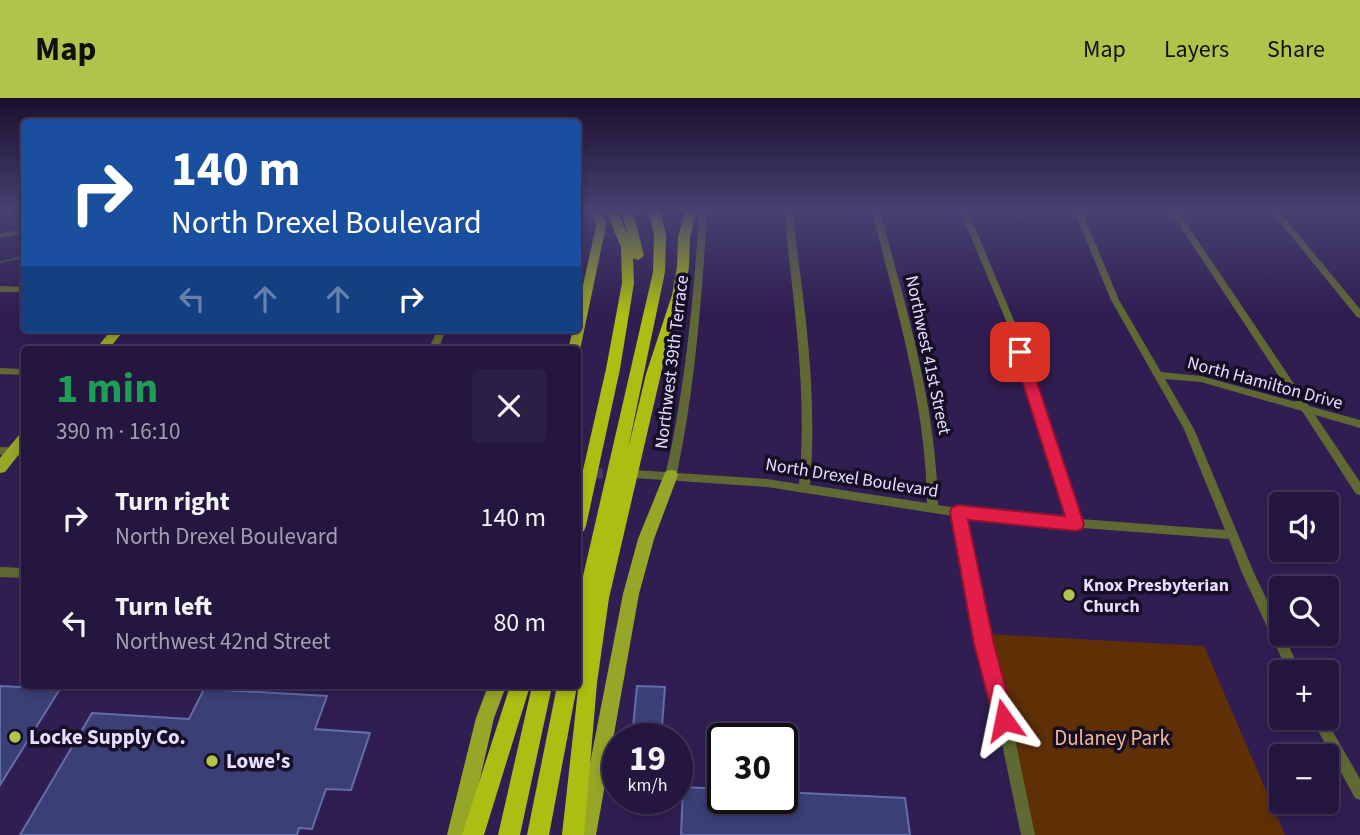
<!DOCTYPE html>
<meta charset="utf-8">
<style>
:root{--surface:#24163e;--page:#2c1f45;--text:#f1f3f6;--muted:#a39fb0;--line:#413558;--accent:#b2c34c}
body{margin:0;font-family:"Source Sans 3",sans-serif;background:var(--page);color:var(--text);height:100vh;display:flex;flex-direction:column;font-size:26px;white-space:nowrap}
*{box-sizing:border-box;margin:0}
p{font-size:23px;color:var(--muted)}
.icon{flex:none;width:38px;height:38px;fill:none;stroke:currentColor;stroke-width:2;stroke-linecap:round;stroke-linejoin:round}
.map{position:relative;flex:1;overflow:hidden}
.side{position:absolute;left:21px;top:248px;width:560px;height:343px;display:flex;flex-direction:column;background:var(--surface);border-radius:7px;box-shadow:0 4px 10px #0003,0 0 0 2px var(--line)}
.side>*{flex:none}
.top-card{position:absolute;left:21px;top:21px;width:560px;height:214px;border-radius:7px;box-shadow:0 4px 10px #0003,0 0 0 2px var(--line);background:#1a4fa0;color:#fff;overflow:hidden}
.tools{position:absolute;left:1269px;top:394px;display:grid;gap:14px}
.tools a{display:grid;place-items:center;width:70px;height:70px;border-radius:7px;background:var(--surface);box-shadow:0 4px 10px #0003,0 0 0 2px var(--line);font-size:35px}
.speed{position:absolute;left:602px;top:625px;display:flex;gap:14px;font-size:35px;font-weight:700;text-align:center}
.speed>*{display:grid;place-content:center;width:91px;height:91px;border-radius:50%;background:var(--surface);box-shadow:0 4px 10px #0003,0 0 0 2px var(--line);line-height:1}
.speed small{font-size:18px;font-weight:400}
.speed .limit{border:4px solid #111;border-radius:10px;background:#fff;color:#111}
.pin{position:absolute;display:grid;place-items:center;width:60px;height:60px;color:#fff;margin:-30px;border-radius:14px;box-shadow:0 4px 10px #0006}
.me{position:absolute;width:77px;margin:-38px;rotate:348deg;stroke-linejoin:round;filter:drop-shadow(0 0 5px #0008)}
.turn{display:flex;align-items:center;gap:24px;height:147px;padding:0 35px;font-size:32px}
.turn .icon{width:91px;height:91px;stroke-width:2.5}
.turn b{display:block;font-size:49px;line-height:60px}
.lanes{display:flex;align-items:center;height:66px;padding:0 35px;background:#0003;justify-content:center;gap:35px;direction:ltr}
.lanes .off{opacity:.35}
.round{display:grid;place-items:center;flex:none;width:74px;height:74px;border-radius:7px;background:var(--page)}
.summary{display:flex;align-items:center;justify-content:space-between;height:119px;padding:0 35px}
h1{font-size:42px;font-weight:700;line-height:52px;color:#1e9e55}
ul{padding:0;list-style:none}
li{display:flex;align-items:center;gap:21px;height:105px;padding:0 35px}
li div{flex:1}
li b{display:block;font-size:26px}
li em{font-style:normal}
header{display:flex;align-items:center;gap:42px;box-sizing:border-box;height:98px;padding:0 35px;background:var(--accent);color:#111}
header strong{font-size:33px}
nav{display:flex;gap:38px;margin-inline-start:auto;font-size:24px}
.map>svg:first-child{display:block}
.green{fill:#5f3005}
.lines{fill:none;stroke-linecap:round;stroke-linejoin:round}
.stream{stroke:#484f57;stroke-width:2}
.building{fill:#3a4076;stroke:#656da7;stroke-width:2}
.minor-tunnel{stroke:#4b3b6c;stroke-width:10;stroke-dasharray:10 5;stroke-linecap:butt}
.minor{fill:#606933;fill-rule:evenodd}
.major{fill:#96a626;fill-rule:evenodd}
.highway{fill:#abbe11;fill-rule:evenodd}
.route{fill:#e11d48;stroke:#92132f;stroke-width:2}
.poi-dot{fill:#b2c34c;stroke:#150e25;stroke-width:2.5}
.labels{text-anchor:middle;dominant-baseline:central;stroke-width:7;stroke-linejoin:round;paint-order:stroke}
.street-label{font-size:18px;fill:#e6deff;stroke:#150e25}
.poi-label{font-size:18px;font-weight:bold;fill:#e6deff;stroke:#150e25;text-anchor:start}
.near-poi-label{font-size:21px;font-weight:bold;fill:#e6deff;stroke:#150e25;text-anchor:start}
.near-park-label{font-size:21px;fill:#f4bb92;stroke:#150e25}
</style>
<header>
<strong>Map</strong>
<nav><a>Map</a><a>Layers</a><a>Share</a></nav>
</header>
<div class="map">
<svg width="1360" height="737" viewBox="0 0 1360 737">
<rect width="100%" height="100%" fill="#301e52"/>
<path class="green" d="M988 536 1204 548 1285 737H1034Z"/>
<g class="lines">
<path class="stream" d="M0 164 24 159"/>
</g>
<path class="building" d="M0 588 60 591 0 687Z
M637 588 665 589 661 640H632Z
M204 591 327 598 315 631 370 635 351 692 326 691 312 731 299 730 297 737H20L92 615 189 621Z
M683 689 723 691V700H782V694L905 700 910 737H681Z"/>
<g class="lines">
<path class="minor-tunnel" d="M578 375 620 376"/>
<path class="minor" d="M699 113H707C702 199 695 290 677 375L767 381 799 386C808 294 793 204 784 113H792C804 204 818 295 810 387L927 405C926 305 896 210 872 113H880C906 209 936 306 938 407L990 415 1069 420 1007 225 960 113H968L1015 225 1080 421 1225 432 1184 331 1111 202 1074 113H1082L1119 202 1161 274 1201 278 1296 304 1170 113H1178L1309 308 1360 322V330L1315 317 1360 384V397L1356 396 1302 313 1201 284 1165 281 1194 331 1254 475 1281 531V536H1283L1301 574H1288L1242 475 1229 441 990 423 965 420 987 531 1003 583 1035 737H1021L989 583 975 531 953 418 767 389 634 380 630 379 629 376 630 373 634 372 666 374C685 291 694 199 699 113Z
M1271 113H1279L1360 211V220L1357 219Z
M24 131V135L0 140V136Z
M0 188 24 189V194H0Z
M438 231H446L438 252H428Z
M0 270 24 271V277L0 276Z
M0 349 24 350V358L0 357Z
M0 469 24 470V480L0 479Z
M1311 620H1325L1360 681V702L1355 700Z"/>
<path class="major" d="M588 113H598L605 120 606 128 580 252 578 255V252H568L573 231H578V210L596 128 595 121Z
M112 231H125L108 252H95Z
M24 336V350L5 374 0 375V360L19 337Z
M671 372 676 373 678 377 654 441 639 496 596 737H576L623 496 638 441 664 377 666 373Z
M488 588H506L494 620 467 737H447L476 620Z"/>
<path class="highway" d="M606 113H617L627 136 622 113H633L644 158 638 162 633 160 634 185 620 271 586 428 584 433 578 435V394L606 271 622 185 621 149Z
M648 113H660L666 136 665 174 628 351 646 276 672 197 677 169 678 139 685 113H697L690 139 689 169 684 197 663 267 609 500 597 585 584 737H562L583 546 578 547V500L653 174 654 136Z
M510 588H530L484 737H462Z
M532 588H552L520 737H498Z
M557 588H577L549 737H527Z"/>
</g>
<linearGradient id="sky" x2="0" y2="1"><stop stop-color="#1a102d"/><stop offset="0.52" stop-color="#484171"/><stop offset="1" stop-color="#484171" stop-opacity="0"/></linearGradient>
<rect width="1360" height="216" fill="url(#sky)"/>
<path class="route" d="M1020 249 1027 254 1084 426 1082 431 1076 433 968 422 994 546 1014 622 1011 629 1004 632 997 629 994 622 974 546 950 414 952 409 958 407 1065 418 1013 254Z"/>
<g class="poi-dot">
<circle cx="1069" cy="497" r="7"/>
<circle cx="15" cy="639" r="7"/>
<circle cx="212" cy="663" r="7"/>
</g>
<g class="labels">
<g class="street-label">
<text transform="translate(928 257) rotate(78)">Northwest 41st Street</text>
<text transform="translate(672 264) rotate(-83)">Northwest 39th Terrace</text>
<text transform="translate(1265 285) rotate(15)">North Hamilton Drive</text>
<text transform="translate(852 380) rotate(9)">North Drexel Boulevard</text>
</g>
<g class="poi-label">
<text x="1083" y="487">Knox Presbyterian<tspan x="1083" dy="21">Church</tspan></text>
</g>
<g class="near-poi-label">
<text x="29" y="639">Locke Supply Co.</text>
<text x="226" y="663">Lowe's</text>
</g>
<g class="near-park-label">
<text x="1112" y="640">Dulaney Park</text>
</g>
</g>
</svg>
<div class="tools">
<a><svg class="icon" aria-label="sound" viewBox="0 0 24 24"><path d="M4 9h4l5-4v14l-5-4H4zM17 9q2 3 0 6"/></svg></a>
<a><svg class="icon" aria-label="search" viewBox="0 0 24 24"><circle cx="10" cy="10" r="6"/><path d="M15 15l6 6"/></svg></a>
<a>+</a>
<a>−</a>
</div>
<div class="speed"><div>19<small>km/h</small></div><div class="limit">30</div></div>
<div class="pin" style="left:1020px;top:254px;background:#d93025"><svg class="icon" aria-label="arrive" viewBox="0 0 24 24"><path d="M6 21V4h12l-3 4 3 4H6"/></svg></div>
<svg class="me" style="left:1004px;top:622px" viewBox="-20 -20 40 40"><path d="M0-17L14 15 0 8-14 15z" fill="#e11d48" stroke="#fff" stroke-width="4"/></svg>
<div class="top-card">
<div class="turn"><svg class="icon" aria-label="right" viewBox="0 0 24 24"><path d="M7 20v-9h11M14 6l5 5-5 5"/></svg><div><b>140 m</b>North Drexel Boulevard</div></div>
<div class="lanes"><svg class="icon off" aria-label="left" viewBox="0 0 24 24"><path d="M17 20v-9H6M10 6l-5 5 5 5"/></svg><svg class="icon off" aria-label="ahead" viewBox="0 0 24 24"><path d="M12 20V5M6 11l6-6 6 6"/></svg><svg class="icon off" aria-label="ahead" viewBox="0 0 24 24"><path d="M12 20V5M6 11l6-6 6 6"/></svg><svg class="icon" aria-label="right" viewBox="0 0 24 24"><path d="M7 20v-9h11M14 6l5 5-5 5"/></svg></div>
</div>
<section class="side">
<div class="summary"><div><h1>1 min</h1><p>390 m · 16:10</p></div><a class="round"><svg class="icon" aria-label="close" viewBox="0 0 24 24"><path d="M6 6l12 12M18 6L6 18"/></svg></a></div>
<ul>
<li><svg class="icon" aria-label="right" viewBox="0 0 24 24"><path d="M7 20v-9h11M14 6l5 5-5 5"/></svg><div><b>Turn right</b><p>North Drexel Boulevard</p></div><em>140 m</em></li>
<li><svg class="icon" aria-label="left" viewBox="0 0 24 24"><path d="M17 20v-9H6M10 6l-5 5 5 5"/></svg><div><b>Turn left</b><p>Northwest 42nd Street</p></div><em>80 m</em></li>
</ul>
</section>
</div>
